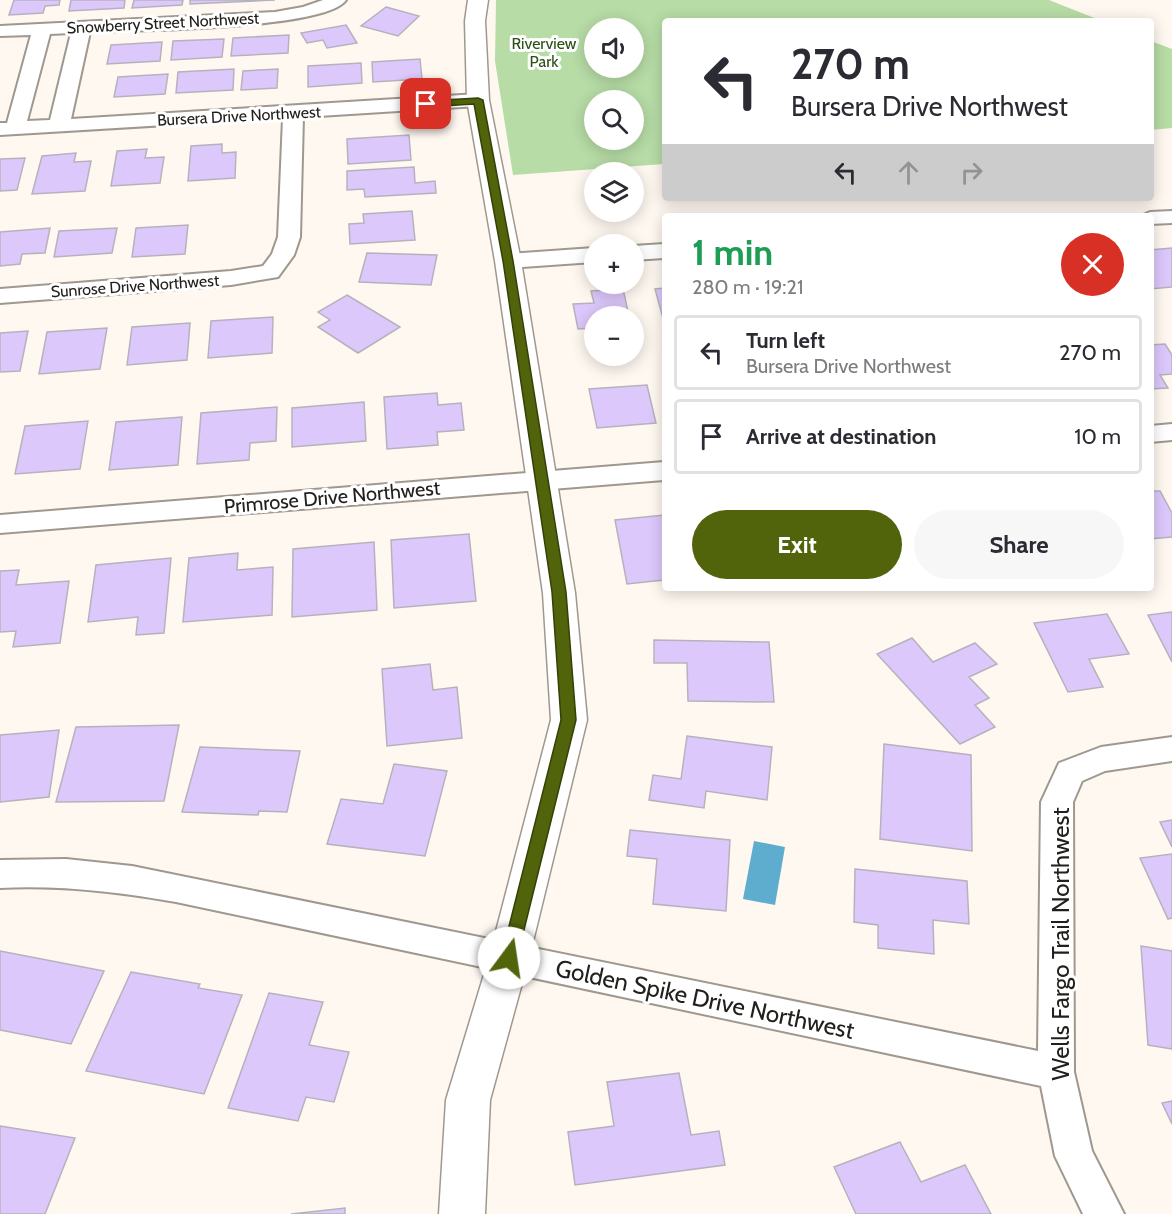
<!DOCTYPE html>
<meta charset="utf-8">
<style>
:root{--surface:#fff;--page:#f7f7f7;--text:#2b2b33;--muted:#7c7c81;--line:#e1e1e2;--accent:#51630b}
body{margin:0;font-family:Cabin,sans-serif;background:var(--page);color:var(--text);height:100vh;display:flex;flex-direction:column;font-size:22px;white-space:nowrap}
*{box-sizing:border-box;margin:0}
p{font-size:20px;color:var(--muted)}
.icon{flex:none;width:33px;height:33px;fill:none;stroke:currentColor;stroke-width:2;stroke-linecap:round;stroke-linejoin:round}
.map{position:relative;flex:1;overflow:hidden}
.side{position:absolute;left:662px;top:213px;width:492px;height:378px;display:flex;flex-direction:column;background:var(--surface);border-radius:6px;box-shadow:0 3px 15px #0003}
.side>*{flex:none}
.banner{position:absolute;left:662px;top:18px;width:492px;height:183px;border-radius:6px;box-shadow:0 3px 15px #0003;background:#fff;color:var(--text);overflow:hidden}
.buttons{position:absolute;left:584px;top:18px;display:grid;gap:12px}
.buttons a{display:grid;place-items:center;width:60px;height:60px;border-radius:50%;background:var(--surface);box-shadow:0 3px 15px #0003;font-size:30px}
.pin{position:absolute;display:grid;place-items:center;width:51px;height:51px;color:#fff;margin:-26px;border-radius:12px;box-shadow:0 3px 9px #0006}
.me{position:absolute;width:66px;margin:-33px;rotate:14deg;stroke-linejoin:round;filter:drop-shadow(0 0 4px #0008)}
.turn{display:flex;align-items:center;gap:21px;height:126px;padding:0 30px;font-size:27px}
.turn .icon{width:78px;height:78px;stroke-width:2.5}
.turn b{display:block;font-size:42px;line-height:51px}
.lanes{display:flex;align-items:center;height:57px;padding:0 30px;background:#0003;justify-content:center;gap:30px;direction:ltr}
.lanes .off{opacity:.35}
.round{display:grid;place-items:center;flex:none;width:63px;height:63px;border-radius:32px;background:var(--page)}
.overview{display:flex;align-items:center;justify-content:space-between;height:102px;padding:0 30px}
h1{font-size:36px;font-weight:700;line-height:45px;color:#1e9e55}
.action{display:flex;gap:12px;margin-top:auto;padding:12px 30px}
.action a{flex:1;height:69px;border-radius:36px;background:var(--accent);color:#fff;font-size:24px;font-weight:700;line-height:69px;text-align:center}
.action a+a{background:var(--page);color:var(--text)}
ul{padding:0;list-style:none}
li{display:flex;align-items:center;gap:18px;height:75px;margin:0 12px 9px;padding:0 18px;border:3px solid var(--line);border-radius:6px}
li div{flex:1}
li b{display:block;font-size:22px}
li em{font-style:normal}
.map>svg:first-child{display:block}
.green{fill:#b7dca6;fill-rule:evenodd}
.water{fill:#5eadce}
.building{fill:#dcc8fb;stroke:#b6b2bd;stroke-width:1.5}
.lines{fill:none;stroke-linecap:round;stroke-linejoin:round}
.minor-casing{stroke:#9f988f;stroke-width:4}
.tertiary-casing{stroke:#9f988f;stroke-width:3}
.minor{fill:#fff;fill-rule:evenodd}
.tertiary{fill:#fff;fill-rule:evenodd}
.route{fill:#51630b;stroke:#354007;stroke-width:1.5}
.labels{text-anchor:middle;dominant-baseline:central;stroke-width:6;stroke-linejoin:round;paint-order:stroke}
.far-street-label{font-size:16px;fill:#22201c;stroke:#fff}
.far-park-label{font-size:16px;fill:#2c5015;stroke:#fff}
.street-label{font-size:20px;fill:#22201c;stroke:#fff}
.near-street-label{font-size:24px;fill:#22201c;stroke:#fff}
</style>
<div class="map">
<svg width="1172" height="1214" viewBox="0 0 1172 1214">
<rect width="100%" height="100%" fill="#fff8f1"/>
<path class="green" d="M496 0H1049L1102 21H664V164L513 175 495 61ZM594 28H633V68H594ZM594 100H633V140H594Z
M1151 41 1172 49V128L1151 130Z"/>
<path class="water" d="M754 841 785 847 775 905 743 899Z"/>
<path class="building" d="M14 0H60L59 5 45 6 43 13 9 15Z
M71 0H125L124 8 69 11Z
M134 0H183L182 5 132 8Z
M190 0H275L190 4Z
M386 7 419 16 398 36 361 26Z
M346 25 357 43 327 48 323 40 307 43 301 33Z
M289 35 288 53 231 56 233 38Z
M224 39 222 57 171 60 173 41Z
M162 42 160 61 107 64 111 45Z
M420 59 422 79 373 82 372 62Z
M361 63 362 83 308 87V66Z
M234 69 233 90 176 93 178 72Z
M278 69 277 88 241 90 243 71Z
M168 74 165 94 114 97 118 77Z
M409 135 411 160 348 164 347 139Z
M222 144V153L236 152 235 178 188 181 191 146Z
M147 149 145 158 164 157 160 183 111 186 117 151Z
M76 153 74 162 91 161 85 191 32 194 42 156Z
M25 158 17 190 0 191V159Z
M414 167 415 183 435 181 436 193 365 197 364 189 347 190V171Z
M412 211 415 240 350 244 349 224 364 223 363 214Z
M188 225 185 254 132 257 136 228Z
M50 228 45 253 22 254 20 264 0 266V232Z
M117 228 112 253 54 257 59 231Z
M1172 248V287L1150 289V250Z
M367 253 437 255 431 285 359 282Z
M664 288V322L655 289Z
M623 289 629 316H594V328L578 329 573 304 594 303 591 291Z
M347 295 400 327 358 353 318 327 330 320 318 312Z
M273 317 272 353 208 358 211 321Z
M190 323 187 360 127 365 132 327Z
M107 328 100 369 39 374 47 332Z
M28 331 20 371 0 372V333Z
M1165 344 1172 355V374L1160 375 1168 388 1150 389V345Z
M647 385 656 423 597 428 589 389Z
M437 393 438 405 461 403 464 430 437 432 438 445 387 449 384 397Z
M364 402 366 441 292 447V408Z
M277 407 276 441 250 443 249 460 197 464 201 413Z
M182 417 178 465 109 470 116 422Z
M88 421 80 469 15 474 25 426Z
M1150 491H1160L1172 513V537L1150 539Z
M664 515V580L627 584 615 520Z
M469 534 476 601 394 608 391 540Z
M374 542 377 610 292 617 293 549Z
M238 553 237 570 273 567 272 615 183 622 189 558Z
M171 558 164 633 136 635 138 617 88 622 96 565Z
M19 570 16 585 69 581 60 643 13 647 16 631 0 632V571Z
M1172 612V662L1148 615Z
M1107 614 1129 654 1089 659 1103 687 1068 692 1034 623Z
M912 638 933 662 975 643 997 664 969 677 989 698 975 705 995 727 960 744 877 654Z
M654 640 769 642 774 702 688 701 687 663H654Z
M430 664 433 690 457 687 462 738 387 746 382 669Z
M179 725 164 801 56 802 76 727Z
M59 730 49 797 0 802V735Z
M687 736 772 747 767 800 706 791 704 808 649 800 653 775 681 779Z
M884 744 971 755 972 851 880 839Z
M200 747 300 751 287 812 259 811 258 815 182 812Z
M394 764 447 771 425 856 327 844 341 799 383 804Z
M1172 820V847L1160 822Z
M630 830 730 840 726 911 653 904 657 859 627 856Z
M1172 854V918L1168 919 1140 858Z
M855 869 967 881 969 924 933 920 934 954 878 948V925L854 922Z
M1141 946 1172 951V1049L1148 1045Z
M0 951 104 971 71 1044 0 1030Z
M131 972 200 984 198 988 242 995 204 1094 86 1071Z
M269 993 323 1002 309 1045 349 1052 334 1102 306 1097 298 1121 228 1108Z
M679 1073 691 1135 719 1131 725 1165 575 1185 568 1132 614 1126 607 1082Z
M1172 1101V1124L1162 1103Z
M0 1126 75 1138 45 1214H0Z
M900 1142 921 1182 965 1165 991 1214H856L834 1167Z
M345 1208V1214H291Z"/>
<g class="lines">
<defs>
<path id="minor" d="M323 0H346C325 30 132 30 90 32L71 119 478 94 485 96 488 100 485 104 478 106 303 117 300 237 294 255 278 277 231 285 0 303V289L231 271 263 266 272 254 278 237 283 118 0 135V123H7L31 35 0 36V26L275 12 303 7ZM71 33 50 120 27 121 50 34Z
M1172 211V223L1150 224V216H1141L1150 212Z
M664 244V258L633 260V246Z
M594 248V262L508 268 500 266 497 261 500 256 508 254Z
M1172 424V440L1150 442V426Z
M664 462V480L0 533V515Z
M1172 737V761L1105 771 1082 781 1073 802 1074 1072 1092 1151 1124 1214H1083L1055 1156 1041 1086 176 902C117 892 60 885 0 888V860L66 859 132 866 1038 1051 1041 802 1059 763 1101 747Z"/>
<path id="tertiary" d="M468 0H488L485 21 489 100 521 261 575 593 587 720 529 958 490 1100 485 1214H439L446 1100 489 958 551 720 543 593 495 261 467 100 465 21Z"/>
</defs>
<use href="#minor" class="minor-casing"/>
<use href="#tertiary" class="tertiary-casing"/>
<use href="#minor" class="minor"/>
<use href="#tertiary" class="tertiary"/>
</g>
<path class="route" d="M478 98 483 100 513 261 566 592 576 720 517 958 515 964 509 966 503 964 501 958 561 720 552 592 503 261 474 104 426 107 421 104 426 101Z"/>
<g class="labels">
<g class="far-street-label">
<text transform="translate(163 23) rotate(-3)">Snowberry Street Northwest</text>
<text transform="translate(239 116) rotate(-3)">Bursera Drive Northwest</text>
<text transform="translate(135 286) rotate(-4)">Sunrose Drive Northwest</text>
</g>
<g class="far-park-label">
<text x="544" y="43">Riverview<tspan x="544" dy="18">Park</tspan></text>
</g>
<g class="street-label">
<text transform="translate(332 497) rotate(-5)">Primrose Drive Northwest</text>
</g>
<g class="near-street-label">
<text transform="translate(1060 944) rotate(-90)">Wells Fargo Trail Northwest</text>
<text transform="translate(705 999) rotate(12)">Golden Spike Drive Northwest</text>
</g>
</g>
</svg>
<div class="buttons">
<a><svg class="icon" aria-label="sound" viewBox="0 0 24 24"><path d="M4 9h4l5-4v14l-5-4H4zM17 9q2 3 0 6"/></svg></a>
<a><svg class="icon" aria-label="search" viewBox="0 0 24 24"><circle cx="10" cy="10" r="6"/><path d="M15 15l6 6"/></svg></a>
<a><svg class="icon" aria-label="layers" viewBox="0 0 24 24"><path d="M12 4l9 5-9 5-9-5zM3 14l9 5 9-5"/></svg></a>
<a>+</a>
<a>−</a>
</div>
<div class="pin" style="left:426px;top:104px;background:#d93025"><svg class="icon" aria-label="arrive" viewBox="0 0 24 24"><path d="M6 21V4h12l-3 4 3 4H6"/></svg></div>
<svg class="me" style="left:509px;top:958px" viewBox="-20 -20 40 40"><circle r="19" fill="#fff"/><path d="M0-13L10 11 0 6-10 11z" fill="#51630b"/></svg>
<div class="banner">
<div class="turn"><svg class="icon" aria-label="left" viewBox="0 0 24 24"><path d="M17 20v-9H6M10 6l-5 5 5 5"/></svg><div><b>270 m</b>Bursera Drive Northwest</div></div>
<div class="lanes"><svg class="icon" aria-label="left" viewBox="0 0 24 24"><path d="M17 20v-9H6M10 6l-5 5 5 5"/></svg><svg class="icon off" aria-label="ahead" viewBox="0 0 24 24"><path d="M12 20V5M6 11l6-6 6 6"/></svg><svg class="icon off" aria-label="right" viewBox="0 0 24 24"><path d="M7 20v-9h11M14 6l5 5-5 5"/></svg></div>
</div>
<section class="side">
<div class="overview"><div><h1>1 min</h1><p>280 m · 19:21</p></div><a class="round" style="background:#d93025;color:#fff"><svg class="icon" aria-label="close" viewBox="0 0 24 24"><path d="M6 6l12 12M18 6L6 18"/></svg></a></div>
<ul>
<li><svg class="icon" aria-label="left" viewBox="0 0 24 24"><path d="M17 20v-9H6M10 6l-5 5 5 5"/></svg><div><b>Turn left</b><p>Bursera Drive Northwest</p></div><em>270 m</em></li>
<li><svg class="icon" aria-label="arrive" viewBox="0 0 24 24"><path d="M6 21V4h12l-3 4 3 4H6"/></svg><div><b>Arrive at destination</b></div><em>10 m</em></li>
</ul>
<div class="action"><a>Exit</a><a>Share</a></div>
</section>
</div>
